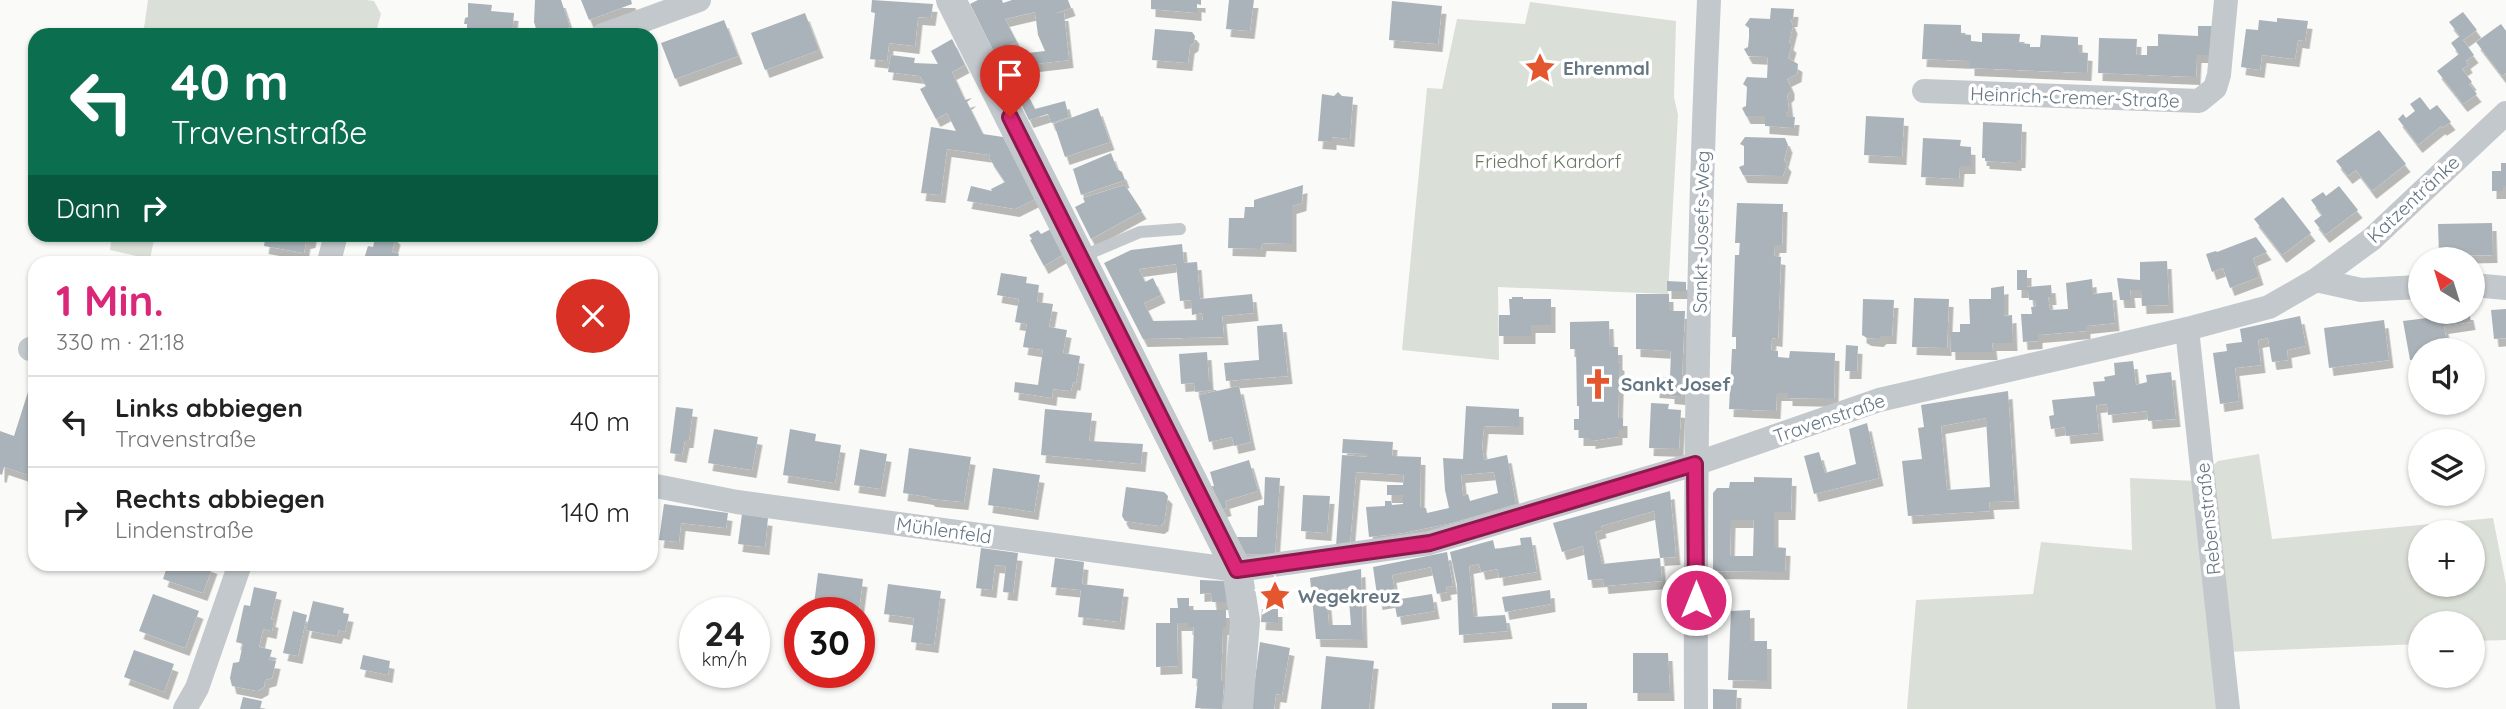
<!DOCTYPE html>
<html lang="de">
<meta charset="utf-8">
<style>
:root{--surface:#fff;--page:#f6f6f6;--text:#222;--muted:#767676;--line:#e0e0e0;--accent:#db2777}
body{margin:0;font-family:Quicksand,sans-serif;background:var(--page);color:var(--text);height:100vh;display:flex;flex-direction:column;font-size:26px;white-space:nowrap}
*{box-sizing:border-box;margin:0}
p{font-size:23px;color:var(--muted)}
.icon{flex:none;width:38px;height:38px;fill:none;stroke:currentColor;stroke-width:2;stroke-linecap:round;stroke-linejoin:round}
.map{position:relative;flex:1;overflow:hidden}
.side{position:absolute;left:28px;top:256px;width:630px;height:315px;display:flex;flex-direction:column;background:var(--surface);border-radius:21px;box-shadow:0 2px 5px #0004}
.side>*{flex:none}
.guide{position:absolute;left:28px;top:28px;width:630px;height:214px;border-radius:21px;box-shadow:0 2px 5px #0004;background:#0b6e4f;color:#fff;overflow:hidden}
.needle{width:46px;rotate:322deg}
.buttons{position:absolute;left:2408px;top:247px;display:grid;gap:14px}
.buttons a{display:grid;place-items:center;width:77px;height:77px;border-radius:50%;background:var(--surface);box-shadow:0 2px 5px #0004;font-size:35px}
.speed{position:absolute;left:679px;top:597px;display:flex;gap:14px;font-size:35px;font-weight:700;text-align:center}
.speed>*{display:grid;place-content:center;width:91px;height:91px;border-radius:50%;background:var(--surface);box-shadow:0 2px 5px #0004;line-height:1}
.speed small{font-size:18px;font-weight:400}
.speed .limit{border:10px solid #d22;background:#fff;color:#111}
.pin{position:absolute;display:grid;place-items:center;width:60px;height:60px;color:#fff;margin:-72px -30px;border-radius:50% 50% 50% 0;rotate:-45deg;box-shadow:0 0 7px #0007}
.pin .icon{rotate:45deg}
.me{position:absolute;width:77px;margin:-38px;rotate:0deg;stroke-linejoin:round;filter:drop-shadow(0 0 5px #0008)}
.turn{display:flex;align-items:center;gap:24px;height:147px;padding:0 28px;font-size:32px}
.turn .icon{width:91px;height:91px;stroke-width:2.5}
.turn b{display:block;font-size:49px;line-height:60px}
.then{display:flex;align-items:center;height:66px;padding:0 28px;background:#0003;gap:14px;font-size:26px}
.round{display:grid;place-items:center;flex:none;width:74px;height:74px;border-radius:37px;background:var(--page)}
.head{display:flex;align-items:center;justify-content:space-between;height:119px;padding:0 28px}
h1{font-size:42px;font-weight:700;line-height:52px;color:var(--accent)}
ul{padding:0;list-style:none}
li{display:flex;align-items:center;gap:21px;height:91px;padding:0 28px;border-top:2px solid var(--line)}
li div{flex:1}
li b{display:block;font-size:26px}
li em{font-style:normal}
.map>svg:first-child{display:block}
.green{fill:#dadfd7;fill-rule:evenodd}
.building{fill:#aab3b9;fill-rule:evenodd;filter:url(#shadow)}
.lines{fill:none;stroke-linecap:round;stroke-linejoin:round}
.service{stroke:#c3c8cc;stroke-width:12}
.minor{stroke:#c3c8cc;stroke-width:24}
.tertiary{stroke:#c3c8cc;stroke-width:30}
.route-casing{stroke:#8e194d;stroke-width:18}
.route{stroke:#db2777;stroke-width:12}
.labels{text-anchor:middle;dominant-baseline:central;stroke-width:7;stroke-linejoin:round;paint-order:stroke}
.poi-label{font-size:19px;font-weight:bold;fill:#657683;stroke:#fff;text-anchor:start}
.street-label{font-size:19px;fill:#657683;stroke:#fff}
.park-label{font-size:19px;fill:#687a64;stroke:#fff}
</style>
<div class="map">
<svg width="2506" height="709" viewBox="0 0 2506 709">
<defs>
<filter id="shadow"><feDropShadow dx="4.5" dy="8" stdDeviation="0" flood-color="#0004"/></filter>
</defs>
<rect width="100%" height="100%" fill="#fafaf8"/>
<path class="green" d="M148 0H366L374 1 381 14 375 35H143Z
M1530 2 1676 21 1674 97 1678 115 1668 294 1498 287 1499 360 1402 350 1427 88 1442 89 1457 19 1525 24Z
M112 235H155L150 259 110 250Z
M2259 454 2272 539 2493 518 2506 584V640L2473 641V623H2420V644L2227 652 2217 709H1907L1916 600 2033 594 2041 542 2132 550 2130 478 2196 481 2218 461ZM2420 532H2473V584H2420Z"/>
<path class="building" d="M535 0H561L570 27 548 35H538L534 22Z
M581 0H631L632 4 589 20Z
M872 0 933 4 931 18 918 17 915 46 889 43 887 61 870 59 875 13 871 12Z
M978 0H1002L1003 3 1012 0H1068L1071 8 1056 13H1064L1069 60 1002 68 970 4ZM1035 12 1038 35 1045 51 1011 55 1007 46 1017 42 1005 19Z
M1151 0H1201V5L1197 4V13L1151 9Z
M1229 0H1254L1250 31 1226 29Z
M1392 1 1442 6 1438 44 1389 40Z
M468 3 492 5 491 11 514 13 512 35H467V24H464L465 18 468 17Z
M1771 8 1794 9 1793 19H1790L1793 26 1789 42 1792 45 1788 58 1798 64 1797 74 1787 79 1790 86V92L1787 95 1789 111 1786 114V117H1795L1794 128 1765 126V116H1746L1742 108 1746 106 1747 87 1743 84 1747 77 1767 78 1768 57 1748 56 1744 49 1748 47 1749 37V28L1745 25 1750 18 1770 19Z
M2463 12 2477 30 2463 40 2474 55 2466 61 2468 65 2462 69 2472 82 2469 84 2477 94 2463 104 2437 71 2459 54 2451 43 2460 36 2449 22Z
M805 13 819 50 765 70 751 33Z
M2277 18 2308 21 2305 41 2298 40 2295 59 2262 55 2260 70 2241 67 2246 29 2258 30 2259 20 2277 22Z
M724 20 738 56 675 79 661 43Z
M1924 24 1961 25V34L1971 35V41L1982 42V33L2020 34 2019 43 2030 44V47H2040L2041 35 2078 37V52L2088 53 2087 73 1970 68V61L1922 59Z
M2501 24 2506 31V73L2502 76 2476 42Z
M2198 26H2212L2209 55H2197L2196 77 2098 73 2099 38 2137 39 2136 55H2147V46H2158V34L2198 36Z
M1155 29 1192 32 1195 36 1194 43 1190 46 1188 63 1152 60Z
M952 39 965 65 952 72 965 100 972 98 967 102 983 134 1003 137 1035 199 1015 209 967 201 971 186 992 191 991 189 1005 182 989 158 990 155 947 149 941 195 921 193 931 127 956 131 947 113 936 119 920 89 926 86 920 76 888 72 891 55 915 58 914 63 938 64 931 51Z
M1020 81 1035 109 1065 101 1069 117 1051 123 1048 114 1029 120 1012 85Z
M1338 92 1342 96 1353 97 1350 139 1332 137V142L1318 141 1322 94 1334 96Z
M2420 97 2430 110 2437 105 2451 122 2442 128 2441 126 2418 145 2398 119 2403 114 2406 118 2415 111 2410 104Z
M1098 108 1110 142 1065 157 1054 124Z
M1866 116 1904 118 1902 157 1864 155Z
M1983 122 2022 124 2021 160H2017V163L1985 161V158H1982Z
M2379 130 2406 164 2372 191 2356 170 2348 176 2336 161Z
M1745 137 1785 138 1788 145 1784 160 1787 164 1783 176 1743 175 1739 167 1744 165V146L1740 144Z
M1923 138 1961 140 1960 146 1971 147V166H1960L1959 179 1921 177Z
M1111 153 1117 169 1122 172 1125 180 1081 195 1073 169Z
M2501 163H2506V186H2503V191H2492V171H2501Z
M1125 185 1142 211 1091 239 1075 207 1085 202 1083 198Z
M1303 185 1302 203 1292 206V244L1262 243 1261 249 1228 248 1229 218H1244L1245 207H1254V200Z
M2339 186 2358 210 2325 235 2314 221 2322 215 2311 200 2323 192 2326 196Z
M2283 197 2311 233 2282 255 2254 219Z
M1737 203 1783 204 1782 245H1775L1774 256 1781 257 1778 339 1772 338 1771 350 1778 351V357L1789 358 1790 351 1835 353 1834 399 1788 398V393H1777L1776 411 1729 409 1732 349H1736V337H1732L1735 255H1739L1740 243H1735Z
M2492 223 2493 255 2439 256 2438 224Z
M1051 229 1064 254 1044 266 1030 240 1032 239 1029 235 1038 230 1041 234Z
M266 234H312L311 240 306 241 304 253 264 246Z
M376 234H393L396 237 392 252 399 254 396 262H363L368 246 373 247Z
M2256 237 2267 252 2253 258 2259 277 2230 288 2223 268 2212 272 2206 254 2216 251 2217 252Z
M1182 244 1184 263 1197 262 1200 299 1252 294 1254 313 1222 316 1224 337 1143 339 1104 263 1131 250ZM1176 264 1180 301 1191 300 1192 315 1202 313 1203 320 1153 321 1144 303 1161 295 1153 278 1145 282 1139 269Z
M2167 261 2169 305 2142 306 2141 290H2130L2131 300H2120L2117 278 2140 280V262Z
M2017 270H2027V287L2051 285 2052 297H2048L2050 310 2068 309 2066 283 2092 279 2093 294 2112 292 2115 323 2086 326V331L2038 335V341L2023 342 2021 314H2032L2031 307H2036L2035 300H2029L2028 290H2017Z
M1001 273 1027 277 1026 283 1039 285 1037 302 1053 304 1049 327 1067 330 1063 353 1080 356 1076 383 1073 382 1071 391 1053 389 1052 398 1014 392 1015 382 1038 385 1043 350 1023 347 1027 324 1015 322 1019 299 997 295Z
M1667 281 1686 282V291H1667Z
M2004 286V316L2012 315 2013 343H1992L1993 352H1951L1950 332H1960V324H1970L1969 299H1991V288Z
M1636 294H1669V311H1685L1681 397 1670 396V391L1655 390 1656 377 1670 378 1671 351 1636 349Z
M1512 297H1523V299H1551V325H1531V336H1499V315H1510L1509 299H1512Z
M1914 298 1949 299 1947 348 1912 347Z
M1863 299 1894 300 1892 336H1882L1879 339 1867 338 1862 335Z
M2506 309V338L2494 339 2491 310Z
M2442 312H2469L2471 322 2444 326 2448 350H2420V359L2410 360 2403 321 2443 316Z
M2300 316 2306 346 2287 350 2288 360 2272 362 2268 338 2258 340 2261 365 2235 368 2239 401 2220 404 2213 353 2227 351 2226 344 2242 342 2240 329Z
M2384 320 2389 360 2329 368 2324 328Z
M1609 321 1610 347H1618V362L1620 363 1618 418H1623V430H1618V437L1591 441V438H1579V430H1574V419H1579V406H1577L1576 349H1570V322Z
M1282 324 1288 376 1226 381 1224 363 1259 360 1257 326Z
M1846 345 1858 346 1857 371H1845Z
M1207 352 1209 382H1212V390L1195 392 1194 383 1181 384 1179 354Z
M2133 361 2136 385 2147 382 2146 375 2171 372 2176 419 2148 421 2147 411 2108 415 2107 404 2096 405 2099 433 2066 436 2065 427 2051 429 2049 416 2054 415 2052 400 2095 396 2093 382 2105 381 2104 377 2115 375 2114 363Z
M35 370V463L31 476 4 467 2 475 0 474V431L14 436Z
M1239 386 1251 442 1234 446 1232 437 1209 442 1199 395Z
M2008 391 2015 501 1989 502 1990 511 1908 516 1902 461 1922 459 1918 428 1924 427 1921 405ZM1986 418 1990 487 1947 490 1941 426Z
M1651 403 1669 404 1668 409 1681 410 1679 449 1649 448Z
M1466 406 1519 409V427L1484 426 1482 446 1484 460 1507 455 1516 504 1452 523 1403 533 1369 537 1366 507 1385 506V501H1391L1392 505 1403 504V495H1387V485H1403L1404 475 1356 472 1350 544 1336 547 1342 455 1367 457V454L1342 453 1343 439 1393 442 1392 456 1421 457 1420 508H1426L1427 513 1449 508 1445 490 1443 458 1463 459ZM1494 472 1498 493 1470 501 1468 494 1463 496 1461 475Z
M676 407 693 409 689 440H685L682 455 670 453Z
M1045 409 1092 413 1089 441 1143 444 1141 464 1041 455Z
M1867 423 1879 478 1814 494 1804 456 1819 452 1825 473 1856 464 1849 429Z
M714 429 758 437 752 470 708 463Z
M790 429 816 434 815 441 841 445 835 483 783 475Z
M909 448 971 457 964 502 931 499 929 497 903 493Z
M860 449 887 454 881 489 854 485Z
M1249 460 1258 491 1225 501 1227 508 1220 510 1208 487 1214 486 1210 472Z
M993 468 1040 475 1034 512 988 505Z
M1265 477 1280 478 1275 555 1243 554 1234 537H1257L1258 506 1264 505Z
M1754 477 1792 478 1791 512H1774V547L1786 548 1785 572 1713 571V493L1717 488H1729L1730 482H1754ZM1731 520H1754L1753 556H1730Z
M1126 487 1164 492 1168 496 1164 523 1160 526 1125 521 1122 516Z
M1670 491 1676 557 1660 558 1654 511 1601 526 1602 530 1595 532 1602 564 1660 558 1662 581 1604 586 1603 579 1588 580 1583 546 1562 552 1553 523Z
M1303 495 1330 496 1327 533 1301 531Z
M664 504 728 513 726 528 681 523 679 542 659 540Z
M742 514 768 518 765 547 738 544Z
M1531 537 1537 572 1499 578 1498 569 1481 572 1479 564 1469 566 1474 617 1505 615 1508 631 1459 635 1457 585 1450 552 1493 540 1495 549 1521 545 1520 538Z
M981 548 1018 553 1013 593 1003 592 1006 566 995 565 992 590 976 588Z
M1447 552 1453 586 1446 587 1447 592 1437 594 1431 567 1392 575 1396 599 1378 602 1373 567Z
M1055 558 1084 562 1082 584 1124 589 1120 622 1078 617 1081 590 1051 587Z
M168 564H207L213 566 203 593 163 579Z
M1361 569 1363 640 1316 639 1310 578ZM1348 588 1351 625H1329L1326 592Z
M818 573 863 579 859 610 814 604Z
M1200 580 1226 581V602H1212L1211 593 1200 594Z
M888 584 941 591 934 645 911 642 914 618 884 614Z
M254 587 277 592 271 619 274 620 272 631 263 629 259 647 272 650 269 660 276 661 272 678 265 680 264 687 257 691 232 686 230 678 233 663 239 662 243 644 236 642 244 605 250 606Z
M1550 590 1551 604 1505 612 1502 597Z
M153 594 199 611 185 648 139 631Z
M1432 594 1435 611 1397 617 1394 600Z
M1177 598H1189V610H1226V627H1223L1221 681H1224L1222 709 1195 708 1198 679 1192 678 1194 627H1188V623H1177L1178 666 1156 667V623H1170V608H1178Z
M313 601 344 608 343 613 349 614 345 632 339 630 337 636 306 630Z
M1262 609H1278V623L1261 622Z
M1750 610V641H1767V681L1728 680 1731 611Z
M293 611 307 615 298 656 283 653Z
M1260 642 1290 648 1282 695 1276 694 1274 709H1251Z
M134 650 174 664 164 692 124 677Z
M1633 653H1668L1670 693H1633Z
M363 655 390 661 388 675 360 669Z
M1326 656 1374 661 1369 709H1321Z
M1713 689 1737 690 1736 709H1713Z
M243 697 262 701 260 709H240Z
M1552 703H1587V709H1552Z"/>
<g class="lines">
<path class="service" d="M1081 257 1140 232 1180 229"/>
<path class="minor" d="M603 35 699 0
M1924 91 2199 101 2215 88 2219 75 2226 0
M329 262 336 234
M2316 280 2361 290 2420 287
M2473 285 2506 288
M2187 329 2228 709
M30 349 35 350
M651 485 737 502 1237 570 1429 543 1695 464 1879 400 2187 329 2269 307 2316 280 2372 239 2506 113
M185 709 197 688 240 564
M1696 709C1695 473 1698 236 1709 0"/>
<path class="tertiary" d="M951 0 1237 570 1245 621 1238 709"/>
</g>
<g class="lines">
<defs>
<path id="route" d="M1010 117 1237 570 1430 543 1695 464 1696 600"/>
</defs>
<use href="#route" class="route-casing"/>
<use href="#route" class="route"/>
</g>
<defs>
<symbol id="sight-bare" viewBox="-9 -9 18 18"><path d="M0-6L1.8-2.2L6-1.7L2.9 1.2L3.7 5.4L0 3.3L-3.7 5.4L-2.9 1.2L-6-1.7L-1.8-2.2Z" fill="#e4572e" stroke="#fff" stroke-width="2.5" paint-order="stroke"/></symbol>
<symbol id="church-bare" viewBox="-9 -9 18 18"><path d="M-1.2-6h2.4v3.5h3.3v2.4h-3.3V6h-2.4V-.1h-3.3v-2.4h3.3Z" fill="#e4572e" stroke="#fff" stroke-width="2.5" paint-order="stroke"/></symbol>
</defs>
<g fill-rule="evenodd">
<use href="#sight-bare" x="1518" y="46" width="44" height="44"/>
<use href="#church-bare" x="1576" y="362" width="44" height="44"/>
<use href="#sight-bare" x="1253" y="574" width="44" height="44"/>
</g>
<g class="labels">
<g class="poi-label">
<text x="1563" y="68">Ehrenmal</text>
<text x="1621" y="384">Sankt Josef</text>
<text x="1298" y="596">Wegekreuz</text>
</g>
<g class="street-label">
<text transform="translate(2075 97) rotate(2)">Heinrich-Cremer-Straße</text>
<text transform="translate(2413 199) rotate(-43)">Katzentränke</text>
<text transform="translate(1701 232) rotate(-89)">Sankt-Josefs-Weg</text>
<text transform="translate(1829 418) rotate(-19)">Travenstraße</text>
<text transform="translate(2208 519) rotate(-96)">Rebenstraße</text>
<text transform="translate(944 530) rotate(8)">Mühlenfeld</text>
</g>
<g class="park-label">
<text x="1548" y="161">Friedhof Kardorf</text>
</g>
</g>
</svg>
<div class="buttons">
<a><svg class="needle" viewBox="-14 -14 28 28"><path d="M0-13l5 13h-10z" fill="#e53935"/><path d="M0 13l5-13h-10z" fill="#767676"/></svg></a>
<a><svg class="icon" aria-label="sound" viewBox="0 0 24 24"><path d="M4 9h4l5-4v14l-5-4H4zM17 9q2 3 0 6"/></svg></a>
<a><svg class="icon" aria-label="layers" viewBox="0 0 24 24"><path d="M12 4l9 5-9 5-9-5zM3 14l9 5 9-5"/></svg></a>
<a>+</a>
<a>−</a>
</div>
<div class="speed"><div>24<small>km/h</small></div><div class="limit">30</div></div>
<div class="pin" style="left:1010px;top:117px;background:#d93025"><svg class="icon" aria-label="arrive" viewBox="0 0 24 24"><path d="M6 21V4h12l-3 4 3 4H6"/></svg></div>
<svg class="me" style="left:1696px;top:600px" viewBox="-20 -20 40 40"><circle r="17" fill="#db2777" stroke="#fff" stroke-width="3"/><path d="M0-11L8 9 0 5-8 9z" fill="#fff"/></svg>
<div class="guide">
<div class="turn"><svg class="icon" aria-label="left" viewBox="0 0 24 24"><path d="M17 20v-9H6M10 6l-5 5 5 5"/></svg><div><b>40 m</b>Travenstraße</div></div>
<div class="then">Dann<svg class="icon" aria-label="right" viewBox="0 0 24 24"><path d="M7 20v-9h11M14 6l5 5-5 5"/></svg></div>
</div>
<section class="side">
<div class="head"><div><h1>1 Min.</h1><p>330 m · 21:18</p></div><a class="round" style="background:#d93025;color:#fff"><svg class="icon" aria-label="close" viewBox="0 0 24 24"><path d="M6 6l12 12M18 6L6 18"/></svg></a></div>
<ul>
<li><svg class="icon" aria-label="left" viewBox="0 0 24 24"><path d="M17 20v-9H6M10 6l-5 5 5 5"/></svg><div><b>Links abbiegen</b><p>Travenstraße</p></div><em>40 m</em></li>
<li><svg class="icon" aria-label="right" viewBox="0 0 24 24"><path d="M7 20v-9h11M14 6l5 5-5 5"/></svg><div><b>Rechts abbiegen</b><p>Lindenstraße</p></div><em>140 m</em></li>
</ul>
</section>
</div>
